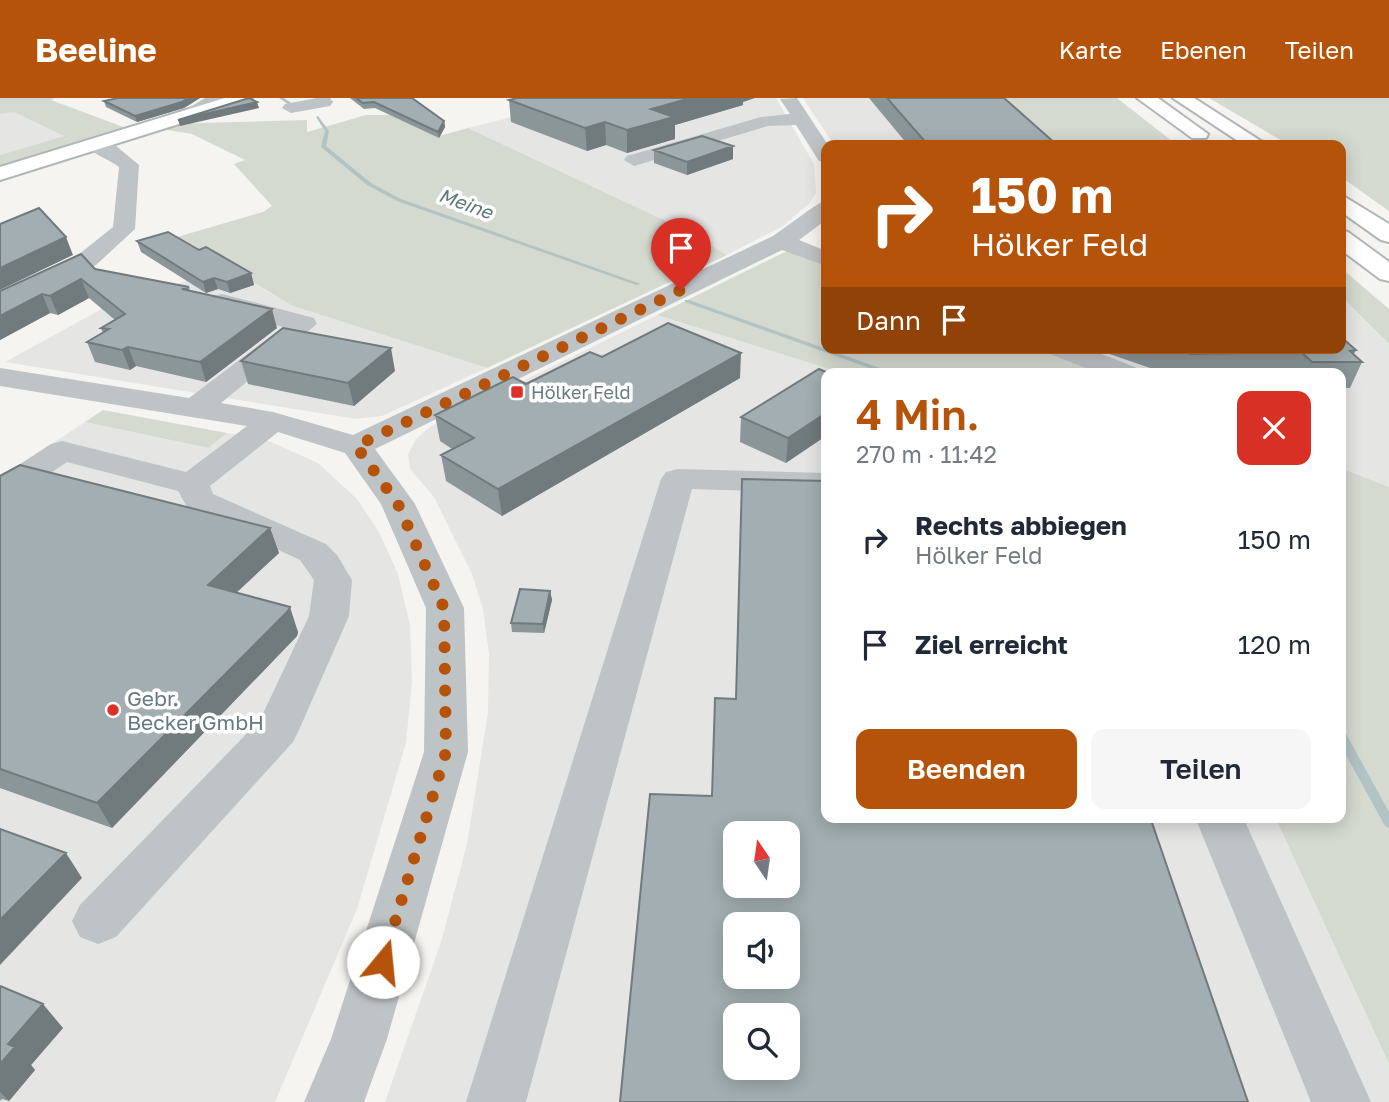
<!DOCTYPE html>
<html lang="de">
<meta charset="utf-8">
<style>
:root{--surface:#fff;--page:#f6f6f7;--text:#1f2937;--muted:#747a83;--accent:#b45309}
body{margin:0;font-family:"Golos Text",sans-serif;background:var(--page);color:var(--text);height:100vh;display:flex;flex-direction:column;font-size:26px;white-space:nowrap}
*{box-sizing:border-box;margin:0}
p{font-size:23px;color:var(--muted)}
.icon{flex:none;width:38px;height:38px;fill:none;stroke:currentColor;stroke-width:2;stroke-linecap:round;stroke-linejoin:round}
.map{position:relative;flex:1;overflow:hidden}
.drawer{position:absolute;left:821px;top:270px;width:525px;height:455px;display:flex;flex-direction:column;background:var(--surface);border-radius:14px;box-shadow:0 4px 18px #0003}
.drawer>*{flex:none}
.top-card{position:absolute;left:821px;top:42px;width:525px;height:214px;border-radius:14px;box-shadow:0 4px 18px #0003;background:#b45309;color:#fff;overflow:hidden}
.needle{width:46px;rotate:347deg}
.controls{position:absolute;left:723px;top:723px;display:grid;gap:14px}
.controls a{display:grid;place-items:center;width:77px;height:77px;border-radius:14px;background:var(--surface);box-shadow:0 4px 18px #0003;font-size:35px}
.pin{position:absolute;display:grid;place-items:center;width:60px;height:60px;color:#fff;margin:-72px -30px;border-radius:50% 50% 50% 0;rotate:-45deg;box-shadow:0 0 7px #0007}
.pin .icon{rotate:45deg}
.me{position:absolute;width:77px;margin:-38px;rotate:17deg;stroke-linejoin:round;filter:drop-shadow(0 0 5px #0008)}
.turn{display:flex;align-items:center;gap:24px;height:147px;padding:0 35px;font-size:32px}
.turn .icon{width:91px;height:91px;stroke-width:2.5}
.turn b{display:block;font-size:49px;line-height:60px}
.then{display:flex;align-items:center;height:66px;padding:0 35px;background:#0003;gap:14px;font-size:26px}
.round{display:grid;place-items:center;flex:none;width:74px;height:74px;border-radius:14px;background:var(--page)}
.summary{display:flex;align-items:center;justify-content:space-between;height:119px;padding:0 35px}
h1{font-size:42px;font-weight:600;line-height:52px;color:var(--accent)}
.cta{display:flex;gap:14px;margin-top:auto;padding:14px 35px}
.cta a{flex:1;height:80px;border-radius:14px;background:var(--accent);color:#fff;font-size:28px;font-weight:600;line-height:80px;text-align:center}
.cta a+a{background:var(--page);color:var(--text)}
ul{padding:0;list-style:none}
li{display:flex;align-items:center;gap:21px;height:105px;padding:0 35px}
li div{flex:1}
li b{display:block;font-size:26px}
li em{font-style:normal}
header{display:flex;align-items:center;gap:42px;box-sizing:border-box;height:98px;padding:0 35px;background:var(--accent);color:#fff}
header strong{font-size:33px}
nav{display:flex;gap:38px;margin-inline-start:auto;font-size:24px}
.map>svg:first-child{display:block}
.built{fill:#e5e6e4;fill-rule:evenodd}
.green{fill:#d5dad0}
.lines{fill:none;stroke-linecap:round;stroke-linejoin:round}
.stream{fill:#b2c3c4;fill-rule:evenodd}
.major-casing{stroke:#afb6b8;stroke-width:4}
.highway-casing{stroke:#b1b6b8;stroke-width:4}
.minor{fill:#bec3c5;fill-rule:evenodd}
.major{fill:#fff;fill-rule:evenodd}
.highway{fill:#fff;fill-rule:evenodd}
.wall{fill:#8b9698}
.shaded-wall{fill:#717a7c}
.building{fill:#a2aeb1;stroke:#717a7c;stroke-width:2;fill-rule:evenodd}
.route{stroke:#b45309;stroke-width:12;stroke-dasharray:0 21.6}
.poi-dot{fill:#df3027;stroke:#fff;stroke-width:2.5}
.labels{text-anchor:middle;dominant-baseline:central;stroke-width:7;stroke-linejoin:round;paint-order:stroke}
.far-poi-label{font-size:18px;fill:#647a81;stroke:#fff;text-anchor:start}
.far-water-label{font-size:19px;font-style:italic;fill:#5b7678;stroke:#fff}
.poi-label{font-size:21px;fill:#647a81;stroke:#fff;text-anchor:start}
</style>
<header>
<strong>Beeline</strong>
<nav><a>Karte</a><a>Ebenen</a><a>Teilen</a></nav>
</header>
<div class="map">
<svg width="1389" height="1004" viewBox="0 0 1389 1004">
<rect width="100%" height="100%" fill="#f5f4f1"/>
<path class="built" d="M588 0H776L814 66 816 95 809 106 783 128 727 157 685 132 468 30Z
M803 0H998L1049 47H834Z
M14 13 65 38 0 57V16Z
M227 169 293 208 487 270 382 318 356 321 5 264 100 212Z
M1341 198 1389 246V389L1341 370 1340 275H1099L1036 250H1340Z
M657 217 842 275H826V719H1275L1389 966V1004H385L441 844 467 746 488 614 489 556 483 511 472 476 434 399 410 371 408 356 416 341 431 328ZM735 735H788V788H735ZM735 826H788V878H735ZM735 917H788V970H735Z
M85 324 207 350 227 335 262 340 318 365 357 401 379 434 398 476 410 527 412 584 406 645 357 811 275 1004H0V380Z"/>
<path class="green" d="M0 0H55L51 2 126 30 0 70V57L64 38 14 14 0 16Z
M998 0H1117L1177 47H1049Z
M1209 0H1389V113L1341 79 1340 47H1289Z
M366 17H395L439 38 468 30 685 132 727 157 487 270 293 208 177 139 263 114 272 108 234 66 245 62 192 36 149 29 162 26 307 22V34Z
M787 153 826 168V250H1036L1099 275H842L657 217Z
M1340 169 1389 211V246L1341 198Z
M103 312 227 335 208 350 85 324Z
M1341 370 1389 389V966L1275 719H1340Z"/>
<g class="lines">
<path class="stream" d="M279 0H284L293 6 289 7Z
M318 18 329 33 326 48 371 85 401 101 641 186 636 187 397 103 367 87 321 49 325 33 316 19Z
M685 202H689L894 275H883L685 204Z
M1340 631 1344 632 1389 714V730L1385 728 1340 646Z"/>
<defs>
<path id="major" d="M225 0H252L249 4 0 82V69Z"/>
<path id="highway" d="M1137 0H1158L1208 36 1206 40H1192Z
M1173 0H1194L1267 47H1244Z
M1340 96 1389 126V144L1381 142 1340 113Z
M1340 132 1348 134 1389 164V183L1380 181 1340 151Z"/>
</defs>
<use href="#major" class="major-casing"/>
<use href="#highway" class="highway-casing"/>
<path class="minor" d="M205 0H228L197 18H185L182 14Z
M317 0H330L333 4 330 8 291 15 282 10 285 6Z
M797 0 828 47 826 65 819 63 796 27 768 28 634 68 624 62 627 58 761 19 790 16 780 1Z
M93 40 115 47 139 67 135 131 96 167 0 213V195L78 157 113 129 119 69C108 61 91 55 83 46L86 42Z
M826 102V122L799 142 826 153V168L782 152 375 351 415 406 464 510 468 654 387 941 364 1004H304L331 941 424 654 426 510 381 406 345 355 278 334 210 388 213 396 326 446 337 457 352 482 349 518 299 632 293 644 116 839 98 846 80 839 72 823 80 807 260 622 309 518 314 482 300 462 187 409 178 393 67 364 12 401 0 404V379L51 346 62 343 186 374 247 328 0 288V270L189 300 283 229 213 210 209 204 213 198 222 196 314 220 317 226 221 305 273 314 353 337 773 138C785 130 817 105 826 102Z
M1046 250H1086L1135 269 1139 275H1098L1050 256Z
M678 371 826 375V395L692 391 526 1004H466L661 381 666 374Z
M1195 719H1243L1371 1004H1311Z"/>
<use href="#major" class="major"/>
<use href="#highway" class="highway"/>
</g>
<path class="wall" d="M118 0H200L184 10 137 24 106 9 104 3Z
M350 0H412L444 23 445 29 439 40 375 10 364 11Z
M869 0H1004L1057 47H908Z
M509 2 743 4V7L675 27V41L627 55 606 47 587 53 511 24Z
M733 48V61L687 77 654 65V52Z
M137 143 199 152 251 175 254 187 230 195 218 191 206 195 141 154Z
M95 171 189 189 190 193 277 230 206 284 136 268 130 272 95 264 87 244 103 235 101 230 115 222 89 200 58 217 50 215 0 242V193Z
M1092 250H1340L1356 252 1354 256 1362 264 1350 290H1340V275H1176L1174 272H1156Z
M602 259 740 280 502 418 446 383 441 357 452 351 440 343 435 317Z
M241 263 395 273 354 308 248 286Z
M819 271 786 365 740 344 741 319Z
M0 378 270 430 279 455 236 494 298 534 297 538 112 730 0 690Z
M550 493 552 502 544 535 512 534 511 525Z
M0 888 63 930 31 967 35 972 9 1003 2 1001 0 1003Z"/>
<path class="shaded-wall" d="M188 0H200L184 10 137 24 135 18Z
M691 0H755L743 4V7L675 27V41L627 55V32L651 11Z
M257 4 259 10 180 28 178 22Z
M444 23 445 29 439 40 438 34Z
M605 24 606 47 587 53 585 30Z
M733 48V61L687 77V64Z
M66 139 73 157 0 192V170Z
M251 175 254 187 230 195 227 184Z
M214 180 218 191 206 195 203 184Z
M81 181 89 200 58 217 50 198Z
M42 196 50 215 0 242V218Z
M272 211 277 230 206 284 200 264Z
M128 249 136 268 130 272 122 252Z
M391 250 395 273 354 308 348 285Z
M741 255 740 280 502 418 498 391Z
M826 315V338L786 365 788 340Z
M270 430 279 455 218 512 208 487Z
M550 493 552 502 544 535 543 526Z
M290 509 298 534 297 538 112 730 97 705Z
M66 755 82 780 0 867V822Z
M43 906 63 930 31 967 35 972 9 1003 0 994V966L8 946Z"/>
<path class="building" d="M118 0H188L182 4 135 18 104 3Z
M249 0 257 4 178 22Z
M356 0H412L444 23 438 34 374 4 363 5Z
M517 0H691L651 11 674 19 627 32 605 24 585 30 509 2Z
M887 0H1004L1057 47H928Z
M702 38 733 48 687 64 654 52Z
M39 110 66 139 0 170V126Z
M168 134 199 152 206 149 251 175 227 184 214 180 203 184 137 143Z
M81 156 95 171 189 189 182 191 272 211 200 264 128 249 122 252 87 244 109 231 101 230 125 216 81 181 50 198 42 196 0 218V193Z
M668 225 741 255 498 391 441 357 474 340 435 317 513 279 526 286 590 254 602 259Z
M283 230 391 250 348 285 241 263Z
M1340 238 1356 252 1350 253 1362 264H1312L1301 254 1190 256 1186 250H1340Z
M819 271 828 275H826V315L788 340 741 319Z
M20 367 270 430 208 487 290 509 288 513 97 705 0 671V378Z
M742 381 826 383V719H1150L1248 1004H620L650 696 712 698 715 600 736 601ZM735 735H788V788H735ZM735 826H788V878H735ZM735 917H788V970H735Z
M520 491 550 493 543 526 511 525Z
M0 731 66 755 0 822Z
M0 888 43 906 8 946 15 949 0 966Z"/>
<g class="lines">
<path class="route" d="M383 864 446 654 444 510 398 406 356 348 681 192"/>
</g>
<g class="poi-dot">
<rect x="510" y="287" width="14" height="14" rx="3.5"/>
<circle cx="113" cy="612" r="7"/>
</g>
<g class="labels">
<g class="far-poi-label">
<text x="531" y="294">Hölker Feld</text>
</g>
<g class="far-water-label">
<text transform="translate(466 105) rotate(20)">Meine</text>
</g>
<g class="poi-label">
<text x="127" y="600">Gebr.<tspan x="127" dy="24">Becker GmbH</tspan></text>
</g>
</g>
</svg>
<div class="controls">
<a><svg class="needle" viewBox="-14 -14 28 28"><path d="M0-13l5 13h-10z" fill="#e53935"/><path d="M0 13l5-13h-10z" fill="#747a83"/></svg></a>
<a><svg class="icon" aria-label="sound" viewBox="0 0 24 24"><path d="M4 9h4l5-4v14l-5-4H4zM17 9q2 3 0 6"/></svg></a>
<a><svg class="icon" aria-label="search" viewBox="0 0 24 24"><circle cx="10" cy="10" r="6"/><path d="M15 15l6 6"/></svg></a>
</div>
<div class="pin" style="left:681px;top:192px;background:#d93025"><svg class="icon" aria-label="arrive" viewBox="0 0 24 24"><path d="M6 21V4h12l-3 4 3 4H6"/></svg></div>
<svg class="me" style="left:383px;top:864px" viewBox="-20 -20 40 40"><circle r="19" fill="#fff"/><path d="M0-13L10 11 0 6-10 11z" fill="#b45309"/></svg>
<div class="top-card">
<div class="turn"><svg class="icon" aria-label="right" viewBox="0 0 24 24"><path d="M7 20v-9h11M14 6l5 5-5 5"/></svg><div><b>150 m</b>Hölker Feld</div></div>
<div class="then">Dann<svg class="icon" aria-label="arrive" viewBox="0 0 24 24"><path d="M6 21V4h12l-3 4 3 4H6"/></svg></div>
</div>
<section class="drawer">
<div class="summary"><div><h1>4 Min.</h1><p>270 m · 11:42</p></div><a class="round" style="background:#d93025;color:#fff"><svg class="icon" aria-label="close" viewBox="0 0 24 24"><path d="M6 6l12 12M18 6L6 18"/></svg></a></div>
<ul>
<li><svg class="icon" aria-label="right" viewBox="0 0 24 24"><path d="M7 20v-9h11M14 6l5 5-5 5"/></svg><div><b>Rechts abbiegen</b><p>Hölker Feld</p></div><em>150 m</em></li>
<li><svg class="icon" aria-label="arrive" viewBox="0 0 24 24"><path d="M6 21V4h12l-3 4 3 4H6"/></svg><div><b>Ziel erreicht</b></div><em>120 m</em></li>
</ul>
<div class="cta"><a>Beenden</a><a>Teilen</a></div>
</section>
</div>
